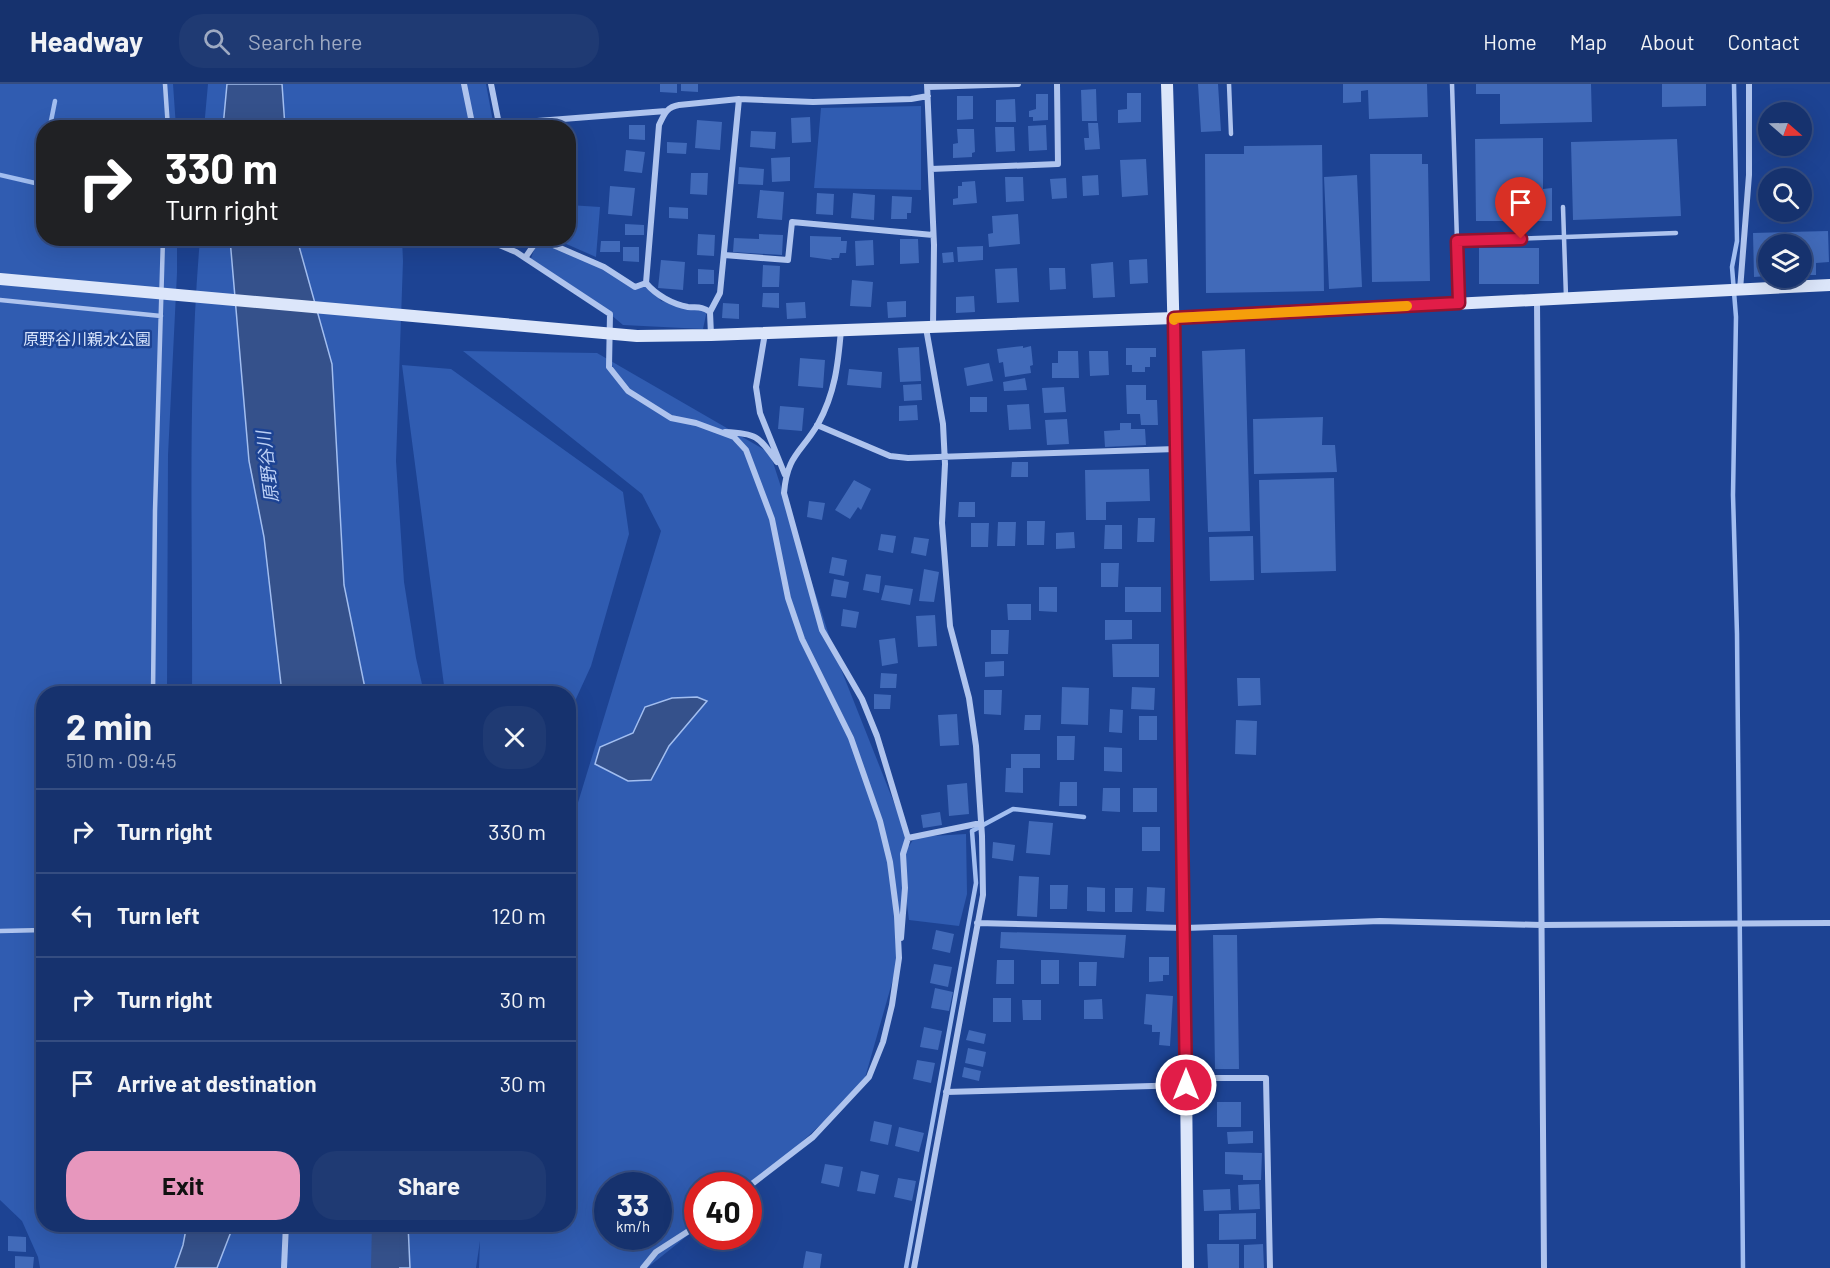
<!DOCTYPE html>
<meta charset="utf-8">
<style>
:root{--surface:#16326e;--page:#1f3a73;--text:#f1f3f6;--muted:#9eaac2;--line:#354d81;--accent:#e797bd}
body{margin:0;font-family:Barlow,"Noto Sans JP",sans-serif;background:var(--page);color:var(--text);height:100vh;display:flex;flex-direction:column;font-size:22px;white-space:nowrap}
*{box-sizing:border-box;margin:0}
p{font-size:20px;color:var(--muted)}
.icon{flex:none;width:33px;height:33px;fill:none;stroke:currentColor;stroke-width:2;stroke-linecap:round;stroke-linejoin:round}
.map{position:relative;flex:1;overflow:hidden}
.panel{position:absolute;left:36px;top:602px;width:540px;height:546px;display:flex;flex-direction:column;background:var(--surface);border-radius:24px;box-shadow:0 6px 24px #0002,0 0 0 2px var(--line)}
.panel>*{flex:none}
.banner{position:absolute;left:36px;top:36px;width:540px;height:126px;border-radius:24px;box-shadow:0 6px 24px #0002,0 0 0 2px var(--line);background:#202124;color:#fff;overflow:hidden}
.needle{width:39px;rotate:110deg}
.controls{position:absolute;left:1758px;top:18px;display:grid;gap:12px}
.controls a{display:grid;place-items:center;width:54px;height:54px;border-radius:50%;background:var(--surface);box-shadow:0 6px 24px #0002,0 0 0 2px var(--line);font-size:30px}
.speed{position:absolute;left:594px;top:1088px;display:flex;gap:12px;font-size:30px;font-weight:700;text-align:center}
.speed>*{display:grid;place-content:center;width:78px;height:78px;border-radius:50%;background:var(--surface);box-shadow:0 6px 24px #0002,0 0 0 2px var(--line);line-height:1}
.speed small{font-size:15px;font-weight:400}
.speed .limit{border:9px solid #d22;background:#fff;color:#111}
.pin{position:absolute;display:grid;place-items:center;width:51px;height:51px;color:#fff;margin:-62px -26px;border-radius:50% 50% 50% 0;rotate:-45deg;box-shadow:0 0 6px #0007}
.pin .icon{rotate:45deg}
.me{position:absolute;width:66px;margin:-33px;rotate:0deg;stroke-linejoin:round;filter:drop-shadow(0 0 4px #0008)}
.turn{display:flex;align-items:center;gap:21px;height:126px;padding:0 30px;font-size:27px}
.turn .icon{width:78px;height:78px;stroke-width:2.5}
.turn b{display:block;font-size:42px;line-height:51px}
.round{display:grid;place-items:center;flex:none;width:63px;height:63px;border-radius:24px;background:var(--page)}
.summary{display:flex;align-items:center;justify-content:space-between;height:102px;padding:0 30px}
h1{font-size:36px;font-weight:700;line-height:45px}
.primary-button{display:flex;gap:12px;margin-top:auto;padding:12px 30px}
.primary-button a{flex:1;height:69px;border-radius:24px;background:var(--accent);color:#111;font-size:24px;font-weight:700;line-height:69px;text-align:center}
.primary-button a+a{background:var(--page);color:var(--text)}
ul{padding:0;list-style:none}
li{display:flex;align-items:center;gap:18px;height:84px;padding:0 30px;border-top:2px solid var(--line)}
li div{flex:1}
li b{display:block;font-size:22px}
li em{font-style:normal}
header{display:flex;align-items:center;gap:36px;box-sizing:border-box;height:84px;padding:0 30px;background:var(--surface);border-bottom:2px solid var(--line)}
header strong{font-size:28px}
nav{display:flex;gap:33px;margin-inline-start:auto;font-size:21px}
.search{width:420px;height:54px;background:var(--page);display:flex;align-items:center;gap:15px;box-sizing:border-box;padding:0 21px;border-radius:24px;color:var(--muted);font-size:22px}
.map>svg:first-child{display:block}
.green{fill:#305cb1;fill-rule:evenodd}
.water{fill:#35518b;stroke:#a2bef0;stroke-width:1.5}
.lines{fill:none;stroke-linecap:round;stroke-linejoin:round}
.stream{stroke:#a2bef0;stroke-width:4.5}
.river{stroke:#35518b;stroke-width:28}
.building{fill:#416ab9}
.lane{stroke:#afc4ee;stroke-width:4.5}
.street{stroke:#afc4ee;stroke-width:6}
.secondary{stroke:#dce6fa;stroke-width:12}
.route-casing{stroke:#92132f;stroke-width:15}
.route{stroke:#e11d48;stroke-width:10}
.slow{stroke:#f59e0b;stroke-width:10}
.labels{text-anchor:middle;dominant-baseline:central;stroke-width:5;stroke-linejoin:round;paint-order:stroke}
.park-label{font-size:16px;fill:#d5e2fa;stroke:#1d4393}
.water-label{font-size:18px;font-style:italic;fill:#bbcff5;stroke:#1d4393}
</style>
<header>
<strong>Headway</strong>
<div class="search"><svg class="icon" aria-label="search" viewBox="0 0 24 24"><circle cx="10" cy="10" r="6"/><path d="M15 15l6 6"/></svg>Search here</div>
<nav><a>Home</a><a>Map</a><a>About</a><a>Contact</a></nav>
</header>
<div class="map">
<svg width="1830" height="1184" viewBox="0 0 1830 1184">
<rect width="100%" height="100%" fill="#1d4393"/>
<path class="green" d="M0 0H173L176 43 44 44V154L177 155V189L168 371 167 609H44V1140H568L569 748 661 447 642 410 463 267 597 269 770 369 835 570 908 754 909 762 915 753 966 750 967 810 959 842 909 836 905 804 899 874 863 1001 777 1081 748 1101H698L697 1144 647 1184H479L480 1157 476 1184H40L38 1173 22 1137 0 1116ZM608 1101H658V1152H608Z
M208 0H486L494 43 204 44Z
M921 22V106L814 104 821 24Z
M569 121 600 123 596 173 555 155 568 154Z
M200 155H402L403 177 396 377 404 498 416 574 424 609H192C193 458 187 305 200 155Z
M538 155 604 183 634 203 646 199 661 217 707 226 703 245 623 241 610 230 530 177Z
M402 281 451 285 623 408 629 450 591 582 569 630 568 609H445Z"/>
<path class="water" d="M227 0H282L285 43H223Z
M230 155H297L332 280 344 501 366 609H282L264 453 249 377Z
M697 613 707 617 669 662 651 696 628 697 595 680 600 663 633 649 645 623 672 614Z
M187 1140H234L217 1184H175L183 1161Z
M384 1140H408L410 1184H385Z"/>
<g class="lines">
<path class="stream" d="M1734 0 1737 157 1732 183 1736 233 1733 411 1737 550 1743 1184
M53 44 51 37 55 17
M0 91 35 99 44 94
M906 1184 976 799 972 747 1013 725 1084 733"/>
<path class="river" d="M385 1184 386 1140"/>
</g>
<path class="building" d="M660 0H677V9L660 8Z
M681 0H698V8L681 7Z
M1198 0H1218L1221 47 1201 48Z
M1343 0H1427L1428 33 1369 35 1368 6 1361 7V18L1343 19Z
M1476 0H1591L1592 38 1500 40V10H1476Z
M1662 0H1706V22L1662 23Z
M1096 5 1097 37H1082L1081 6Z
M1127 9H1141V38L1118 39V26L1127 25Z
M1036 10H1048V36L1033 37V33H1029V27L1036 25Z
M957 12H973V35L957 36Z
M1015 15 1016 38H996V16Z
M810 33 811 58 792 59 791 34Z
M697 36 722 38 720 66 695 64Z
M1088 39H1098L1100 65 1085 66 1084 54H1089Z
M629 41H645V56L629 55Z
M1046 41 1047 66 1029 67 1028 42Z
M995 43H1014L1015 67 996 68Z
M957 45H974L975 68 972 69V73L953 74V60L958 59Z
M751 47 776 48 775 65 750 63Z
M1543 54V105L1552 104V137H1476L1475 55Z
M1677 55 1681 132 1573 136 1571 58Z
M667 58 687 59 686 70 667 69Z
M1322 61 1324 207 1206 209 1205 70H1244V62Z
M626 66 645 68 642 89 624 87Z
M1370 70H1422V80H1428L1430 197 1372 198Z
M790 73V97L772 98 771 74Z
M1146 75 1148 111 1122 113 1120 76Z
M739 83 764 85 763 101 738 100Z
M691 89H708L707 111 690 110Z
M1098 91 1099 111 1083 112 1082 92Z
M1357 91 1362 203 1329 205 1324 93Z
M1005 93H1023L1024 117 1006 118Z
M1066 94 1067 114 1052 115 1050 95Z
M975 97 977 119 953 121V115L958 114V102H962V98Z
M610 102 635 104 632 132 608 130Z
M760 106 784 108 782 136 757 134Z
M817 109 834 110 833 131 816 130Z
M853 109 875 111 874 136 851 134Z
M892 112 912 113 911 129H907V135H891Z
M669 123 688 124V135L669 134Z
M1018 130 1020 160 989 163 988 150 993 149 992 132Z
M625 140 644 141V151H625Z
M1828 147 1829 178 1816 179V191H1802V160H1768V192L1754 193 1753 149Z
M698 150 715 151 714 172 697 171Z
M759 150 783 151 782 171 733 168 734 154 759 155Z
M810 152 841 153V157H847L846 169H840L839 174H831L832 176 810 173Z
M900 155H918L919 179 900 180Z
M873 156 874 181 856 182 855 157Z
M601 157H620V168H600Z
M983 162V176L958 178 957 163Z
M623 163H639V178L623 177Z
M1479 164H1539V200H1479Z
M953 168 954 178 943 179 942 169Z
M1147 175 1148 199 1130 200 1129 176Z
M661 176 685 178 683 206 658 204Z
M1113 178 1115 213 1093 214 1091 180Z
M763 181 780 182 779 203H762Z
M1017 184 1019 218 997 219 995 185Z
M1049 184H1065L1066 205 1050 206Z
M698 185 714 186V200H698Z
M852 196 873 198 871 223 850 222Z
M763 209H779V224L762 223Z
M974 212 975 228 956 229V213Z
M906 217V233L888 234 887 218Z
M805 218 806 234 787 235 786 219Z
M723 219 739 220V235L722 234Z
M1023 262V264L1031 262 1033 281 1030 282 1031 289 1005 293 1003 278 999 279 997 265Z
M919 263 921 297 900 298 898 264Z
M1126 264H1156V273H1150V283H1145V288H1132V281H1126Z
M1245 265 1250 447 1208 448 1202 267Z
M1058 267H1078L1079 294H1052V279H1058Z
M1089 267H1108L1109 291 1090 292Z
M800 274 825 276 823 304 798 302Z
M989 279 993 297 967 302 964 284Z
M849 285 882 288 881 304 847 301Z
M1025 294 1027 306 1004 307 1003 298Z
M921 300 922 316 904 317 903 301Z
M1126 301H1146V316H1157L1158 341H1141L1140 330H1127Z
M1064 303 1066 328 1044 329 1042 304Z
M970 313H987V328H970Z
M1029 320 1031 345 1009 346 1007 321Z
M917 321 918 336 899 337V322Z
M780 322 804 324 802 347 778 345Z
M1323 333 1322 361H1335L1337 388 1254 390 1253 335Z
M1067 335 1069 360 1047 361 1045 336Z
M1120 339H1131V345H1145L1146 361 1105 363 1104 347 1120 346Z
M1012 378H1028V393H1011Z
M1149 385 1150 417 1106 418V436H1086L1085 386Z
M1334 394 1336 487 1261 489 1259 396Z
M854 396 871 405 861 426 858 423 850 435 835 426Z
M809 417 825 419 822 436 807 433Z
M959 418H975V433H958Z
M1138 434H1155L1154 458H1137Z
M1027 437H1045L1044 461H1027Z
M998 438H1016L1015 462H997Z
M971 439H989L988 463H971Z
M1105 441H1122V465H1104Z
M1074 448 1075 464 1056 465V449Z
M881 450 896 452 893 469 878 466Z
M1253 452 1254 496 1210 497 1209 453Z
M914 453 929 455 926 472 911 469Z
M832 473 847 476 844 492 829 489Z
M1101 479H1119L1118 503H1101Z
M924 485 939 488 934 518 919 517Z
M866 490 881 492 879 509 863 506Z
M834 495 849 498 846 514 831 512Z
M885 501 913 505 910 521 881 516Z
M1039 503H1057V528L1039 527Z
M1125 503H1161V528H1125Z
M1007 520H1031V536H1008Z
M843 525 859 528 856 544 841 542Z
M935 531 937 562 918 563 916 532Z
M1105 536H1132V555L1105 556Z
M991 546H1009L1008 570H991Z
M895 554 898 579 882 582 879 556Z
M1112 560H1159V593H1113Z
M1004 577V592L985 593V578Z
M881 589 897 590 896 604H880Z
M1237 594H1260L1261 621 1238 622Z
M1062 603 1089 604 1088 641 1061 640Z
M1132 603 1155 604 1154 626 1131 625Z
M984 606H1002L1001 631 984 630Z
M874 610 891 611 890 625H874Z
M1110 625 1123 626 1122 649 1109 648Z
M957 630 959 661 940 662 938 631Z
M1025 631H1041L1040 646H1024Z
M1139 632H1157V656H1139Z
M1236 636 1257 637 1256 671 1235 670Z
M1057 652H1075L1074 676H1057Z
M1104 663 1122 664V688L1104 687Z
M1011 670H1040V684H1023V709L1005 708 1006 684H1011Z
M1060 698H1077V722H1059Z
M967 699 969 730 949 732 947 701Z
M1103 704H1120V728L1102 727Z
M1133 704H1157V728H1133Z
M940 728 942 741 923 744 921 731Z
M1029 737 1053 739 1050 771 1026 769Z
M1142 743H1160V767H1142Z
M993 758 1015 761 1013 777 992 774Z
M1019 792 1039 793 1037 833 1017 832Z
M1050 801H1068L1067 825H1050Z
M1087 803 1105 804V828L1087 827Z
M1147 803 1165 804 1164 828 1146 827Z
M1115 804H1133L1132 828H1115Z
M936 846 954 850 950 869 932 865Z
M1001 848 1126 851 1124 874 1000 864Z
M1213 851H1237L1239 985H1215Z
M1149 873H1169V891H1163V897L1149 898Z
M997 876H1014V900H996Z
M1041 876H1059V900H1041Z
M1079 878H1097L1096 902H1079Z
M934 880 952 883 948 903 930 899Z
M935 904 953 908 949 927 931 924Z
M1146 910 1173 912 1170 962 1159 961 1160 948H1152V941L1144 940Z
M993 914H1011V938H993Z
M1102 915 1103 935H1084V916Z
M1022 916H1041V936H1023Z
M924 943 942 947 938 966 920 963Z
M969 946 986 950 984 960 966 956Z
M968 964 986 968 983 983 965 979Z
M917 976 935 979 931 999 913 995Z
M964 983 981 987 979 997 962 993Z
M1217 1018H1241V1043H1217Z
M874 1037 892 1041 888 1061 870 1057Z
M899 1043 924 1049 919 1068 895 1062Z
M1253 1047V1059L1228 1060 1227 1048Z
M1225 1068 1262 1069 1261 1096H1243V1091L1225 1090Z
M825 1080 843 1083 839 1103 821 1099Z
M861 1087 879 1091 875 1110 857 1107Z
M898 1094 916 1097 912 1117 894 1113Z
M1259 1100 1260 1125 1239 1126 1238 1101Z
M1230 1105 1231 1126 1204 1127 1203 1106Z
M1256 1129V1155L1219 1156V1130Z
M8 1152 26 1153V1168L8 1167Z
M1207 1160H1239V1184H1208Z
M1263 1160 1264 1184H1244V1161Z
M806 1167 822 1170 820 1184H803Z
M15 1172 34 1173 33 1184H15Z"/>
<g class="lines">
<path class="lane" d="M165 0 168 44
M1229 0 1231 50
M1452 0 1459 219
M1563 123 1566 213
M1457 157 1676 149
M0 216 161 232
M153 609 155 427 163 154
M0 847 44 846"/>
<path class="street" d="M464 0 473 44
M491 0 499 40 666 27
M927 0 934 161 933 242
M928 3 1018 0
M931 85 1058 80 1057 0
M537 154 604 183 635 203 646 199
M485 155 516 168 610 230 609 283 628 307 671 334 696 339 734 353 746 366 772 435 788 514 802 555 851 654 880 737 890 778 897 832 899 874 892 921 883 958 869 993 813 1053 748 1103
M724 171 788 176 792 138 933 151
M525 174 538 155
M1740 206 1749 91V0
M1537 216 1544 1184
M710 228 720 209 739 15
M841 246C838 281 835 309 818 340 801 369 787 371 784 409L822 546 862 615 877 652 908 754 981 739
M765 249 756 303 760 329 785 391
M711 251 710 228C702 222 697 224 688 223 672 220 656 211 646 199L659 41C664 31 666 23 679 21L739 15 813 18 911 15 928 12
M817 341 890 372 908 374 1176 365
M725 348C757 349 759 353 777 378
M977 839 1185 844 1380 837 1541 841 1830 839
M901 854 905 804 903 770 908 754
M1186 994H1266L1270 1184
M946 1008 1186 1001
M284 1184 286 1140
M643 1184 656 1168 698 1141
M914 1184 983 811 982 752 976 662 969 614 950 542 942 439 945 380 943 340 926 244"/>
<path class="secondary" d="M1167 0C1179 395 1184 789 1188 1184
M0 195 637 252 711 251 1174 234 1830 201"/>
</g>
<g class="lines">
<defs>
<path id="route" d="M1186 1001 1174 234 1459 219 1457 157 1521 155"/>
</defs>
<use href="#route" class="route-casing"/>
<use href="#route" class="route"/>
<path class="slow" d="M1174 236V234L1407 222"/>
</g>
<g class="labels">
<g class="park-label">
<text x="87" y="254">原野谷川親水公園</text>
</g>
<g class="water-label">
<text transform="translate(267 383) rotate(-97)">原野谷川</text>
</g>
</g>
</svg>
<div class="controls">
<a><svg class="needle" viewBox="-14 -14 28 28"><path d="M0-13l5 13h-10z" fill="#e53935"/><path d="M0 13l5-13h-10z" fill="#9eaac2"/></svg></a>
<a><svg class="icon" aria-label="search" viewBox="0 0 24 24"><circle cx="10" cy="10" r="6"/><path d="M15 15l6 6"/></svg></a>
<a><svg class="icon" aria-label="layers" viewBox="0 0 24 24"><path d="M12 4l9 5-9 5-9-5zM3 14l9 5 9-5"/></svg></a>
</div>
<div class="speed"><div>33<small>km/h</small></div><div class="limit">40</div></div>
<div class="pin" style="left:1521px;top:155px;background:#d93025"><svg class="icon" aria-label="arrive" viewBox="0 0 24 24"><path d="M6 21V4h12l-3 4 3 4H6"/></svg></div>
<svg class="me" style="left:1186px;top:1001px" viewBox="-20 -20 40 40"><circle r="17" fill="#e11d48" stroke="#fff" stroke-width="3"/><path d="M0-11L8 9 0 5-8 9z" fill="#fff"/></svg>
<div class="banner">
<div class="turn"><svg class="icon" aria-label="right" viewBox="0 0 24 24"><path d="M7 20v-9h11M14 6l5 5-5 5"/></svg><div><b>330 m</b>Turn right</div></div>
</div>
<section class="panel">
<div class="summary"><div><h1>2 min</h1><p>510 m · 09:45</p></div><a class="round"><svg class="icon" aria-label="close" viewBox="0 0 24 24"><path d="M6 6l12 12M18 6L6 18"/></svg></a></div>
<ul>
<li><svg class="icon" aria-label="right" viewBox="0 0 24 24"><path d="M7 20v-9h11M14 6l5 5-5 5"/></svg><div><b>Turn right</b></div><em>330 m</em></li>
<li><svg class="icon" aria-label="left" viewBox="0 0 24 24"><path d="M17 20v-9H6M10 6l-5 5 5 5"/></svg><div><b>Turn left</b></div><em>120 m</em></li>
<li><svg class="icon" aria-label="right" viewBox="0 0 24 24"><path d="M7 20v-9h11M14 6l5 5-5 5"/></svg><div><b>Turn right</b></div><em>30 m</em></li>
<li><svg class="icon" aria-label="arrive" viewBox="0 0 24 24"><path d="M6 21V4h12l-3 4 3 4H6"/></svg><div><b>Arrive at destination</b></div><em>30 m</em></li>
</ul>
<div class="primary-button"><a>Exit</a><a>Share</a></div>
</section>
</div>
